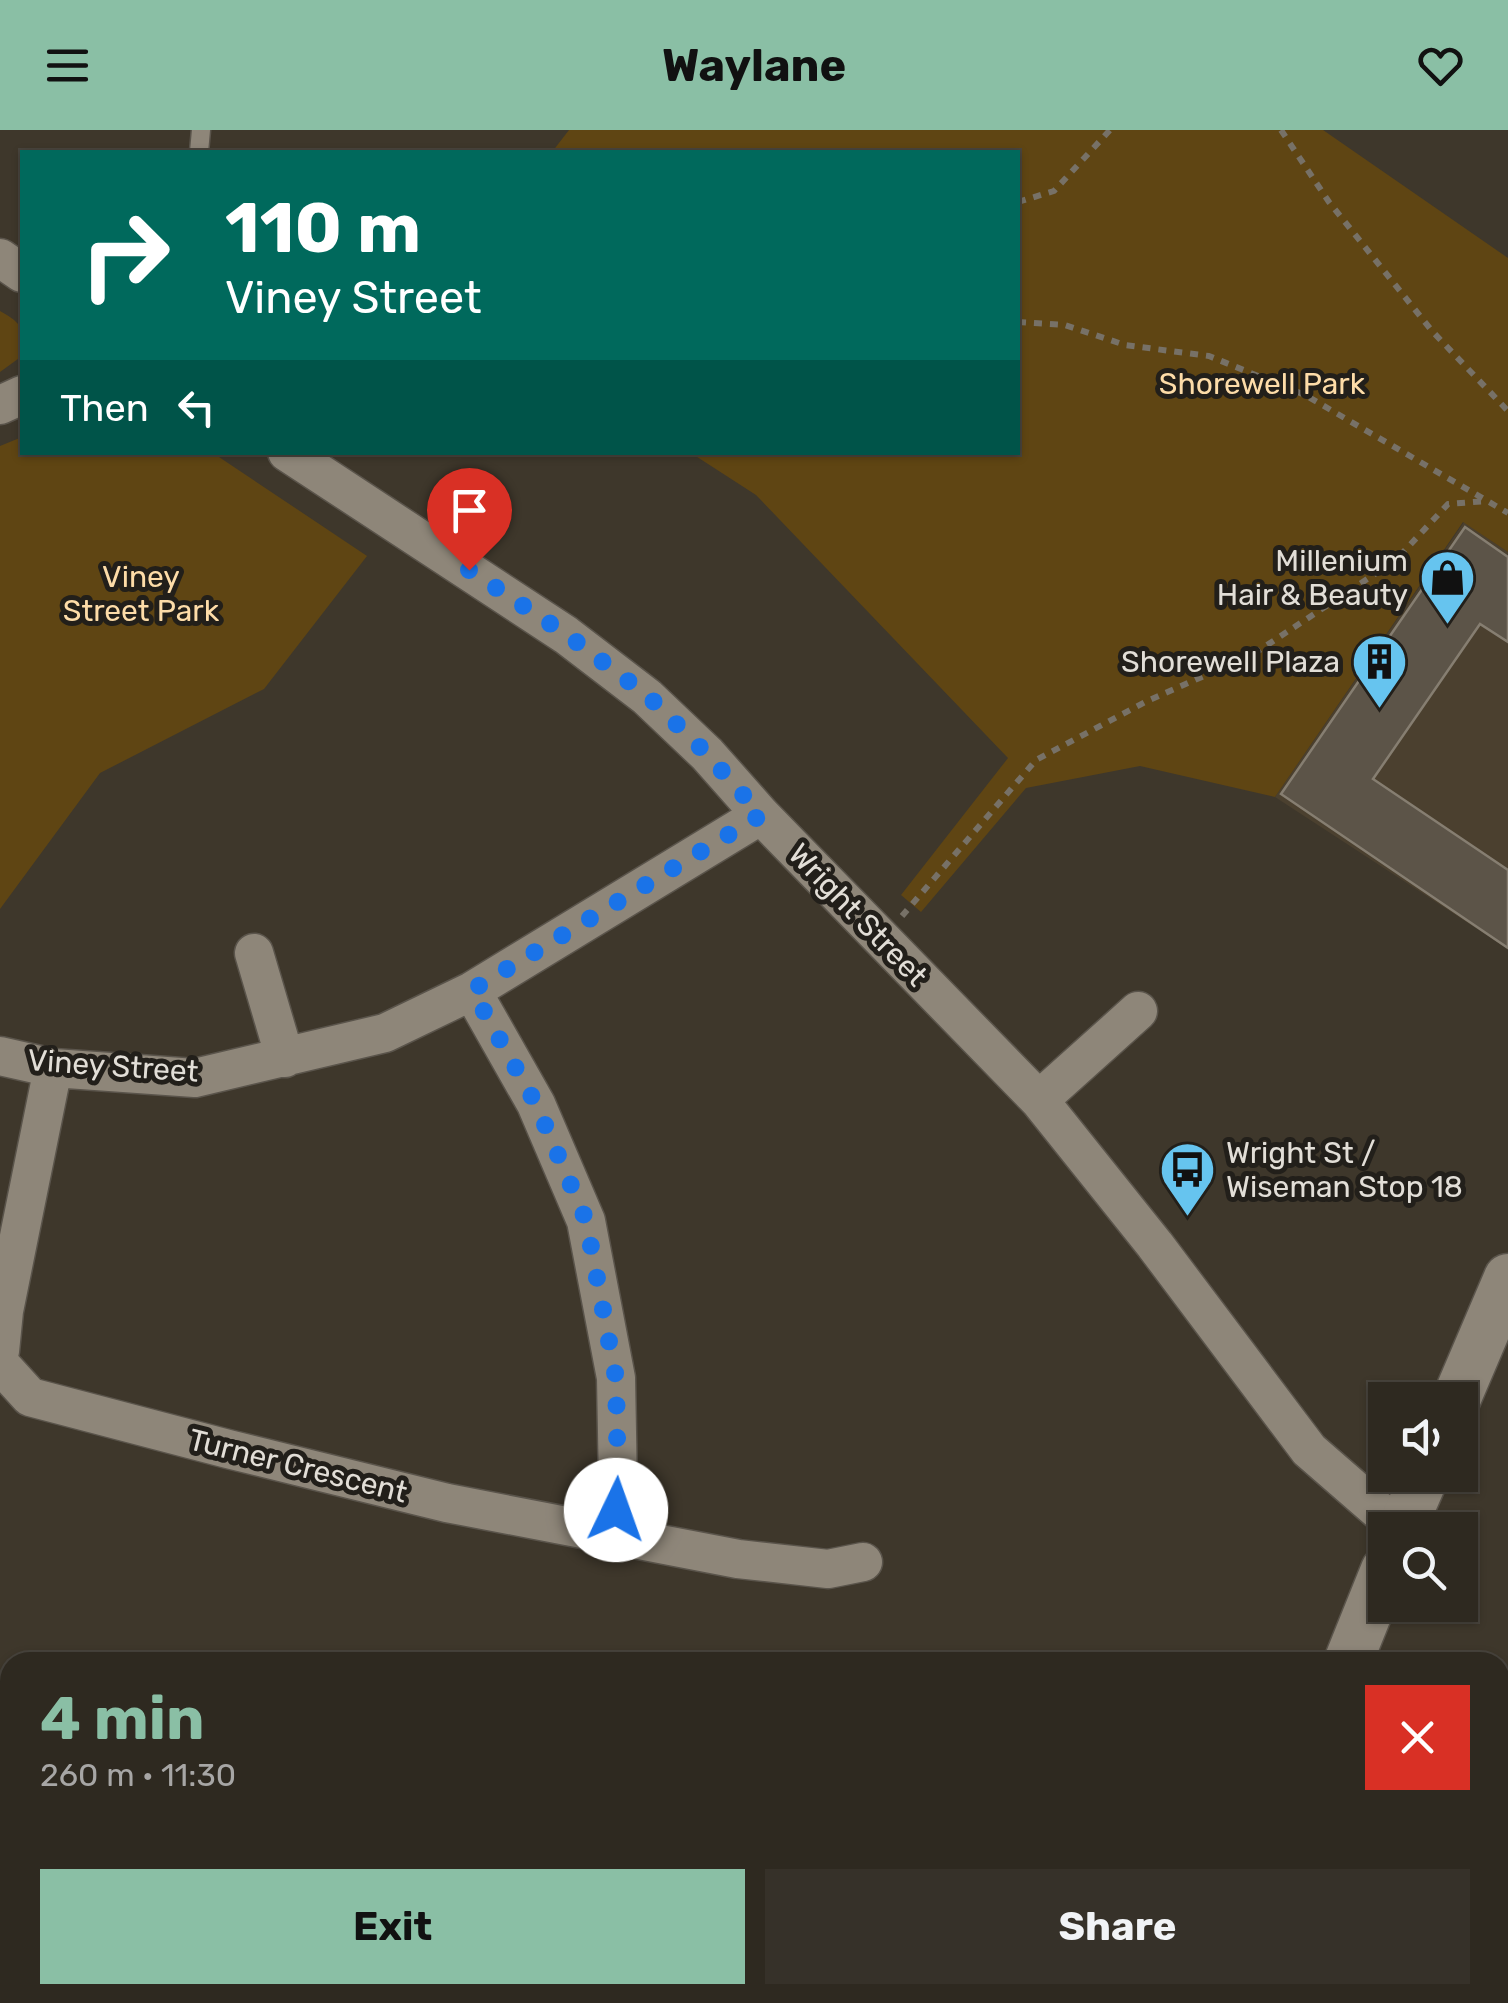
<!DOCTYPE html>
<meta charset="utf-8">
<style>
:root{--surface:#2e2920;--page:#363129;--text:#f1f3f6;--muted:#a7a6a5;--line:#49453e;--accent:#8abfa5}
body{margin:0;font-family:Rubik,sans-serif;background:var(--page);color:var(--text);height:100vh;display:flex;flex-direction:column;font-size:38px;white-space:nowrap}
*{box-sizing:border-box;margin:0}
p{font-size:32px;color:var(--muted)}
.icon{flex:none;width:55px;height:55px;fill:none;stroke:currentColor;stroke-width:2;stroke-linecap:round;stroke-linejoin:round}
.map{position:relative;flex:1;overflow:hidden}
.drawer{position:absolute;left:0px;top:1522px;width:1510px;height:352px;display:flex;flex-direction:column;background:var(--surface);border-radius:30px 30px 0 0;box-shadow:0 2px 8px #0004,0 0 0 2px var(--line)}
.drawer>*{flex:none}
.guide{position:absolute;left:20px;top:20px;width:1000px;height:305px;border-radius:0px;box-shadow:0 2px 8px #0004,0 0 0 2px var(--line);background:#00695c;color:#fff;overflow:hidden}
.controls{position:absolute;left:1368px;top:1252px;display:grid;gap:20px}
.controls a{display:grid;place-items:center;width:110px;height:110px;border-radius:0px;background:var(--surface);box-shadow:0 2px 8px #0004,0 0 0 2px var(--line);font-size:50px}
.pin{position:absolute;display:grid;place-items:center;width:85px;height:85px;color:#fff;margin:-102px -42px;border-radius:50% 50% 50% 0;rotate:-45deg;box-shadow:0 0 10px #0007}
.pin .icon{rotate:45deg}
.me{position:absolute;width:110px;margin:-55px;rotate:3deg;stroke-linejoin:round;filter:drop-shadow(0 0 8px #0008)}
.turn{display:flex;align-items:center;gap:35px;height:210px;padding:0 40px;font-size:45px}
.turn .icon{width:130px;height:130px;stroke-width:2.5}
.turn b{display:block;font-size:70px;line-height:85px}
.then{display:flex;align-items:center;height:95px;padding:0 40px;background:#0003;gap:20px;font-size:38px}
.round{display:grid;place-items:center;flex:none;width:105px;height:105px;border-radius:0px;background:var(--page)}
.summary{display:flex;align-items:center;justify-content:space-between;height:170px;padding:0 40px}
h1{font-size:60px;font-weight:700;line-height:75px;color:var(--accent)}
.cta{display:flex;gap:20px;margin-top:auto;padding:20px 40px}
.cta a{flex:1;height:115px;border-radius:0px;background:var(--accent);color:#111;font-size:40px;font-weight:700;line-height:115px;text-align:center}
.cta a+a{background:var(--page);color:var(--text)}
header{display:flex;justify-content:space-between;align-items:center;height:130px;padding:0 40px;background:var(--accent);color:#111;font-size:45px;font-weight:700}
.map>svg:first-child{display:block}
.built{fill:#4b402f}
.green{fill:#5f4513}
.building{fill:#5c5448;stroke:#867e71;stroke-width:2.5}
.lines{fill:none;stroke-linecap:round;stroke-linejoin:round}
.service-casing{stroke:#5a544b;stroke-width:21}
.minor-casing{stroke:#5a544b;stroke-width:41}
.tertiary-casing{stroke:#5a544b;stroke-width:51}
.path{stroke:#777167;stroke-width:6;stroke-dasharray:8 8;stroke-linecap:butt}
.service{stroke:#8e8679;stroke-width:18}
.minor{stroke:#8e8679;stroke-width:38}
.tertiary{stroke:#8e8679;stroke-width:48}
.route{stroke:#1a73e8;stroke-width:18;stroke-dasharray:0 32.4}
.labels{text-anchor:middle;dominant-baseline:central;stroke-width:10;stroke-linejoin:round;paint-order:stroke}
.park-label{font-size:30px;fill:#fddca8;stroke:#221f1a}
.poi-label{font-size:30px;fill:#e2ded7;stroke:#221f1a;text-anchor:end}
.street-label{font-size:30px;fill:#e2ded7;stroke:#221f1a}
</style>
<header><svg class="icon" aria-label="menu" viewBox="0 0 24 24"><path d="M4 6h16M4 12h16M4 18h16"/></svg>Waylane<svg class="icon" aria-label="heart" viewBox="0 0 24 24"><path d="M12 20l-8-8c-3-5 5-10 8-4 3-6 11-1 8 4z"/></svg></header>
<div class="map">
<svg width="1508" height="1873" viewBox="0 0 1508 1873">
<rect width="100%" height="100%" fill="#3e372b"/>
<path class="built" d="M1464 392 1508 422V819L1275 667Z"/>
<path class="green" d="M569 0H1323L1508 128V422L1463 392 1275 667 1140 636 1026 658 921 782 901 765 1008 628 756 365 691 323 1018 322V22H552Z
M0 181C25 195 23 199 22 226L0 242Z
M22 307V322L213 323 367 426 264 559 100 643 0 779V316Z
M0 1728 10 1730V1865H565L607 1873H0Z"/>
<path class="building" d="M1465 397 1508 427V512L1480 494 1373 649 1508 740V818L1281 664Z"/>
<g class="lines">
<defs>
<path id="service" d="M199 22 201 0"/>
<path id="minor" d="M0 128 22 143
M0 275 22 265
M287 322 566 505 647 567 707 624 761 685 1039 970 1155 1115 1309 1320 1378 1380 1403 1397
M254 823 285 928
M472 861 536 974 586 1091 616 1248 618 1356 613 1403
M0 926 53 938 195 948 385 903 472 861 761 685
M1039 970 1138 881
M0 1221 4 1181 53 938
M0 1234 30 1267 228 1319 447 1373 738 1429 828 1439 863 1432
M0 1691 10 1693"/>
<path id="tertiary" d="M1456 1270 1508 1148
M1401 1400 1425 1345
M1348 1532 1385 1440
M1252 1865V1873
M803 1873V1868L877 1873"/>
</defs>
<use href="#service" class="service-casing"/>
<use href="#minor" class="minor-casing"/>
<use href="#tertiary" class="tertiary-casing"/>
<path class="path" d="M1281 0 1329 72 1432 201 1508 281
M1018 72 1054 61 1110 0
M1018 192 1065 195 1125 215 1209 226 1305 265 1508 383
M902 786 1036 630 1147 571 1252 525 1396 430 1448 374 1486 371
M620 1865 622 1873
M587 1873 593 1865"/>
<use href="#service" class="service"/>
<use href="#minor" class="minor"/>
<use href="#tertiary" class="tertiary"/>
</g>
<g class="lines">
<path class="route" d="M469 440 566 504 648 566 707 624 761 685 472 860 536 974 586 1090 616 1248 618 1356 616 1380"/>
</g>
<defs>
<symbol id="shop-pin" viewBox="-11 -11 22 30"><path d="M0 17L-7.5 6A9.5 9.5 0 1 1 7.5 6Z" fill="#66c4ef" stroke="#221f1a"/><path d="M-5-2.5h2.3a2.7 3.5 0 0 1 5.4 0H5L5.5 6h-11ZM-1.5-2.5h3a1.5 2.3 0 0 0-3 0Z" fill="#111"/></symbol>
<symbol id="building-pin" viewBox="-11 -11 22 30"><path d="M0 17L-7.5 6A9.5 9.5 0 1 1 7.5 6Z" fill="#66c4ef" stroke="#221f1a"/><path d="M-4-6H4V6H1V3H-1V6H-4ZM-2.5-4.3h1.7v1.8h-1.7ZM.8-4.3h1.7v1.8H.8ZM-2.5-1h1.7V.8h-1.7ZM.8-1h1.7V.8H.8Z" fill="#111"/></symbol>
<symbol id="bus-pin" viewBox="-11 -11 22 30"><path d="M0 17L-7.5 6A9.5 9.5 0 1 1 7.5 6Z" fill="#66c4ef" stroke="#221f1a"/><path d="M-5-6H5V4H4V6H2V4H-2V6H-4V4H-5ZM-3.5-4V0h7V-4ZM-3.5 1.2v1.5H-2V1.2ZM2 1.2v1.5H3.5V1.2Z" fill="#111"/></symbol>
</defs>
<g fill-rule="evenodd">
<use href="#shop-pin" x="1416" y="416" width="63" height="86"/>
<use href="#building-pin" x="1348" y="500" width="63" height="86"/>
<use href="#bus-pin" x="1156" y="1008" width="63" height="86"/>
</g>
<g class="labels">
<g class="park-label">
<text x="1262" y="254">Shorewell Park</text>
<text x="141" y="447">Viney<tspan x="141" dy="34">Street Park</tspan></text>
</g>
<g class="poi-label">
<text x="1408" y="431">Millenium<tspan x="1408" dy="34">Hair &amp; Beauty</tspan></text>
<text x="1340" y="532">Shorewell Plaza</text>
<text x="1226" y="1023" text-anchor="start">Wright St /<tspan x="1226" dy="34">Wiseman Stop 18</tspan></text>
</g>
<g class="street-label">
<text transform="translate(858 785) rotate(46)">Wright Street</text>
<text transform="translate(113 936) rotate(4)">Viney Street</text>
<text transform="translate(298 1336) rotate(14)">Turner Crescent</text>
</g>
</g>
</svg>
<div class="controls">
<a><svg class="icon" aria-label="sound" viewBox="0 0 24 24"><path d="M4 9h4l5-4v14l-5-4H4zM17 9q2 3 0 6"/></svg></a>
<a><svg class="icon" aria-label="search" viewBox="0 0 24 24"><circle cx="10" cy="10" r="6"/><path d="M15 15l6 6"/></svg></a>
</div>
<div class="pin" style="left:469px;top:440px;background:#d93025"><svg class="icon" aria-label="arrive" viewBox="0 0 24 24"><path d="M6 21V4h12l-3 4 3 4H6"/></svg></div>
<svg class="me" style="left:616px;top:1380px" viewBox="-20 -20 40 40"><circle r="19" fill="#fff"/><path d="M0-13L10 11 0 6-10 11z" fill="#1a73e8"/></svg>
<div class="guide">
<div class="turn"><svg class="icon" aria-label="right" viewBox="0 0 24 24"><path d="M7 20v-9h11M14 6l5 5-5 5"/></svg><div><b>110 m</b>Viney Street</div></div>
<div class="then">Then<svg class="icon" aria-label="left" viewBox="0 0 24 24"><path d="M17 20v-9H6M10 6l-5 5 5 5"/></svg></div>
</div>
<section class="drawer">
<div class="summary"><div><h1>4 min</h1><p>260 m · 11:30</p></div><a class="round" style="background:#d93025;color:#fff"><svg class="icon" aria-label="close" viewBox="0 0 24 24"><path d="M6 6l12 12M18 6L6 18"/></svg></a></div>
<div class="cta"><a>Exit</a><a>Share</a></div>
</section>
</div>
